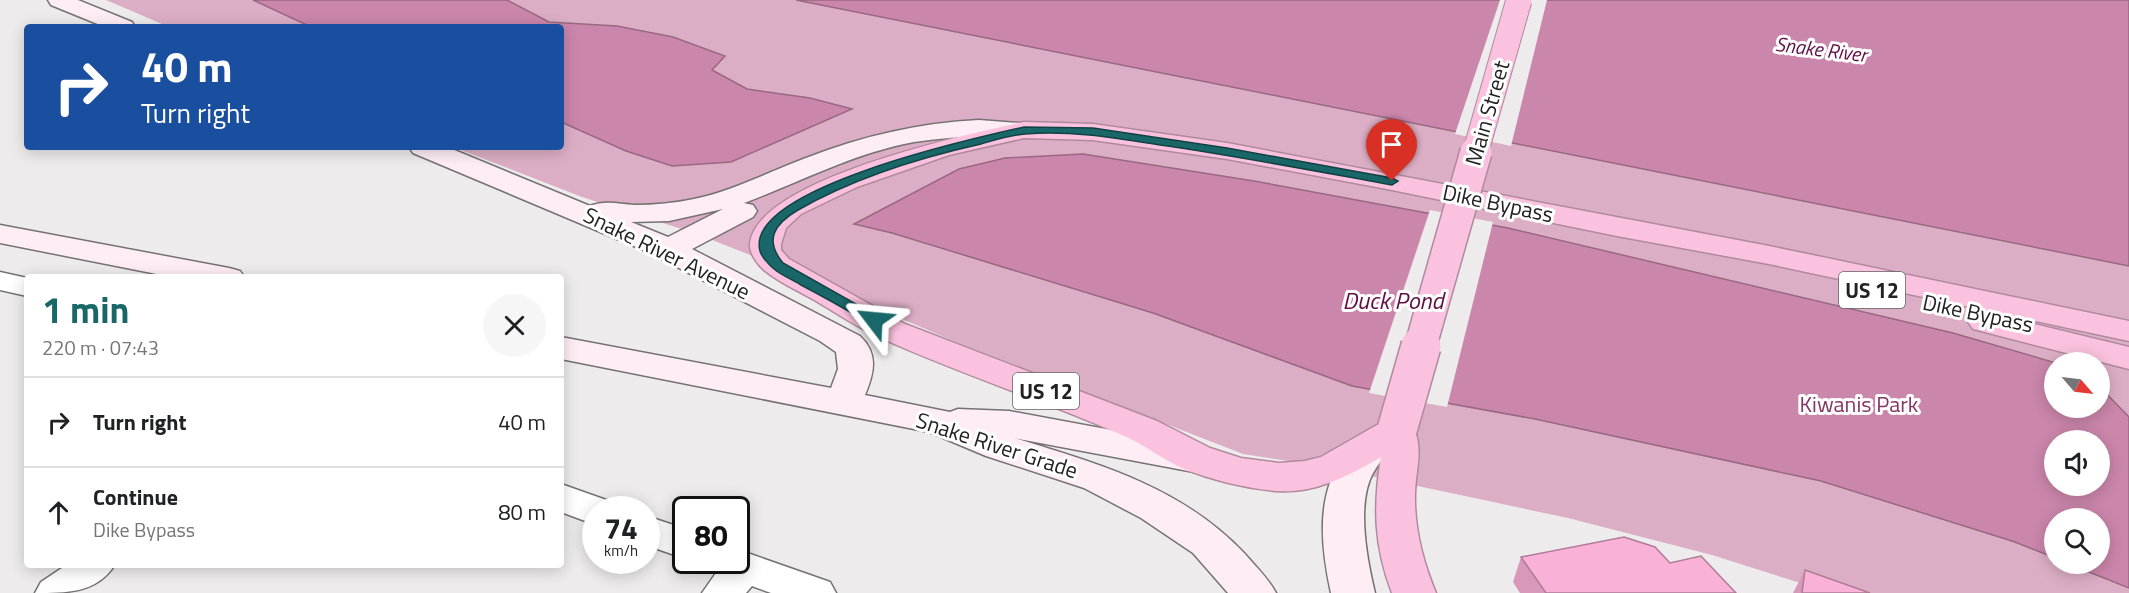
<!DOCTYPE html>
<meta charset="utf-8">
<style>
:root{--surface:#fff;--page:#f6f6f6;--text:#202124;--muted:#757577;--line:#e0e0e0;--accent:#1a6769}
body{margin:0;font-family:"Titillium Web",sans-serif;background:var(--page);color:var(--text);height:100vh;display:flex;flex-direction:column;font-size:22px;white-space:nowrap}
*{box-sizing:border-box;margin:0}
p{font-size:20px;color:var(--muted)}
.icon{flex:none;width:33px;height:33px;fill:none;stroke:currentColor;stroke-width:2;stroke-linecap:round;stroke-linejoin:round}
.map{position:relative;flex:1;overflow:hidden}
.side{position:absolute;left:24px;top:274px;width:540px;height:294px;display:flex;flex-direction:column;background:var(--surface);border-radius:6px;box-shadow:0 3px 15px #0003}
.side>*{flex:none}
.hud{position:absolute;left:24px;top:24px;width:540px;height:126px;border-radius:6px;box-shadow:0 3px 15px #0003;background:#1a4fa0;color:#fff;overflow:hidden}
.needle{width:39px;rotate:118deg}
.controls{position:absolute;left:2044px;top:352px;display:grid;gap:12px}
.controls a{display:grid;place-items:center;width:66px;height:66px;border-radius:50%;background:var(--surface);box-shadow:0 3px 15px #0003;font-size:30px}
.speed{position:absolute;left:582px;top:496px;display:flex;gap:12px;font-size:30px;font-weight:700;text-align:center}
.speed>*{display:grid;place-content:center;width:78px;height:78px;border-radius:50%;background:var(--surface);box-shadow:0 3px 15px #0003;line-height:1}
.speed small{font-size:15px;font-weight:400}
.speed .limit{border:3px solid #111;border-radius:9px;background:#fff;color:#111}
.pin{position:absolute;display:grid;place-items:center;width:51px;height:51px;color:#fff;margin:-62px -26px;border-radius:50% 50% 50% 0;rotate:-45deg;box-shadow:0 0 6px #0007}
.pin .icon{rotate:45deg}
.me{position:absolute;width:66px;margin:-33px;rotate:299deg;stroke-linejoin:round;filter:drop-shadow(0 0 4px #0008)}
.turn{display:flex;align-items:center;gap:21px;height:126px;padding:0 18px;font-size:27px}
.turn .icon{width:78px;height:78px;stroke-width:2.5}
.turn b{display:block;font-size:42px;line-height:51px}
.round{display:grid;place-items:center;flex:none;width:63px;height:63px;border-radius:32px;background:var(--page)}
.headline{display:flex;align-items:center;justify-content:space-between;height:102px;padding:0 18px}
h1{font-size:36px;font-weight:700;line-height:45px;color:var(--accent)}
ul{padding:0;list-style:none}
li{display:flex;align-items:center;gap:18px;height:90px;padding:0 18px;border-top:2px solid var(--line)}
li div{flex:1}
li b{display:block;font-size:22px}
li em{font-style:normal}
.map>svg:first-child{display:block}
.green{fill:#dcaec5;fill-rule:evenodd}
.water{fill:#cb86ab;stroke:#996882;stroke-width:1.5;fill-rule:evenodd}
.pier{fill:#eeebec}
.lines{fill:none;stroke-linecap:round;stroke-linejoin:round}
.street-casing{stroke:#757274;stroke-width:3}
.secondary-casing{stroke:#757274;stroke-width:3}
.highway-casing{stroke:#af8a9d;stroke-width:3}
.street{fill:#fff;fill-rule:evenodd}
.secondary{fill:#feedf5;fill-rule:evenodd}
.highway{fill:#fac2de;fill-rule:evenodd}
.highway-bridge-far2-casing{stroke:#af8a9d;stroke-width:27;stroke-linecap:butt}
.highway-bridge-far1-casing{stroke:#af8a9d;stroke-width:34;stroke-linecap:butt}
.highway-bridge-casing{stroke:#af8a9d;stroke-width:42;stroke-linecap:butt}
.highway-bridge-far2{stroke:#fac2de;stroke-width:25}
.highway-bridge-far1{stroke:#fac2de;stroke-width:31}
.highway-bridge{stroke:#fac2de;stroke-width:39}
.wall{fill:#d798b9}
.building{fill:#fab1d7;stroke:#af7c96;stroke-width:1.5}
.route{fill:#1a6769;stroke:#114344;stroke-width:1.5}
.labels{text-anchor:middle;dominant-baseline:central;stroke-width:6;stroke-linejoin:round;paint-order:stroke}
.far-water-label{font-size:20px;font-style:italic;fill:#610f44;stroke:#fff}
.shield{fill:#fff;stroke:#656465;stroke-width:1.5}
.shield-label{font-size:21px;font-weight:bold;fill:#232223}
.street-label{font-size:22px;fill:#232223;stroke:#fff}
.park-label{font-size:22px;fill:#863464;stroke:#fff}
.water-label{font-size:24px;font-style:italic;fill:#610f44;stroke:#fff}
</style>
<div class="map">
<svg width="2129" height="593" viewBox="0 0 2129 593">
<rect width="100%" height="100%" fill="#eeebec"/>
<path class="green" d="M106 0H796L2129 266V593H1832L1712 555 1568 518 1333 468 1243 454 951 340 778 266 697 234 582 197 453 147H561V27H169ZM2055 363H2100V408H2055ZM2055 441H2100V486H2055ZM2055 519H2100V564H2055Z"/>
<path class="water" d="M253 0H507L549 22 617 26 673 37 725 56 712 70 747 89 810 98 852 109 731 162 672 166 626 151 561 122V27H311Z
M796 0H2129V266Z
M1083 154 1254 181 1508 228 1953 333 2056 363 2055 408H2100V387L2129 417V588L2069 564H2100V519H2055V558L2015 542 1821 481 1535 419 1352 386 1153 313 892 233 854 224 959 169 1005 158ZM2055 441H2100V486H2055Z"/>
<path class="pier" d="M1500 0H1547L1511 146 1455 134Z
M1430 210 1493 222 1447 407 1369 393Z"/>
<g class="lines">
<defs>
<path id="street" d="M0 272 27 278V296L0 290Z
M561 484 609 501 614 510H596V525L561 512Z
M646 516 686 529V559L646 545Z
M736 549 830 582 836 593H771L752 586 746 593H702L716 573 712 572 706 561H736Z
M65 566H114C96 593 67 593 35 593L41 582Z"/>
<path id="secondary" d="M48 0H78L132 22 135 27H105L51 5Z
M979 120 1033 124 1037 130 1033 136C1017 140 1000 136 983 136 960 136 937 139 914 142 854 153 800 182 744 203L753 205 757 211 753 217 692 249 860 336C879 354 874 373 865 395L950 412 958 409 1009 411 1208 448 1214 458 1208 468 1194 472 1014 438C1099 464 1182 487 1245 554 1256 567 1268 578 1276 593H1228L1193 553 1141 518 1084 488 986 456 929 432 561 359V337L831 388 838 369 836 352 820 341 648 252 413 153 409 147H447L590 206C604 200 620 204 635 205 654 205 675 203 694 199 732 191 769 172 806 158 862 136 919 123 979 120ZM723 209 668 237 631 222 669 221Z
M0 225 229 268 240 271 245 278H177L0 243Z
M1372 433 1386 437 1391 446C1386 455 1378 464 1373 473 1356 504 1367 560 1375 593H1331C1321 547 1315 494 1345 455 1354 442 1356 437 1372 433Z"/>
<path id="highway" d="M1024 122 1093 124 1227 143 1769 246 2129 321V341L1769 264 1617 236 1392 190 1227 159 1093 140 1024 138 949 155 857 187 801 214 786 228 781 244V250L789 259 905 324 1157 421 1210 448 1241 458 1279 463 1305 461 1321 457 1384 421 1397 417 1410 421C1425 445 1416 467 1415 493 1414 527 1423 562 1436 593H1392C1374 546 1373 507 1381 457 1349 476 1314 494 1276 491 1244 488 1212 480 1182 468 1164 460 1147 447 1129 438 1048 402 963 375 883 339 860 329 838 314 816 301 801 292 782 284 768 273 760 268 749 254 750 244 756 179 969 134 1024 122Z
M1985 312 2129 347V369L1973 329 1968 322 1973 315Z"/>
</defs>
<use href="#street" class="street-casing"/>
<use href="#secondary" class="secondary-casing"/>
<use href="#highway" class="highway-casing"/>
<use href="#street" class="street"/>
<use href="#secondary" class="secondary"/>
<use href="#highway" class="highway"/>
<defs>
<path id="highway-bridge-far2" d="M1475 154 1519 0"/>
<path id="highway-bridge-far1" d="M1420 348 1476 152"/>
<path id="highway-bridge" d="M1397 430 1421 346"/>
</defs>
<use href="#highway-bridge-far2" class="highway-bridge-far2-casing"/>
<use href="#highway-bridge-far1" class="highway-bridge-far1-casing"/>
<use href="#highway-bridge" class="highway-bridge-casing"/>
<use href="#highway-bridge-far2" class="highway-bridge-far2"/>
<use href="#highway-bridge-far1" class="highway-bridge-far1"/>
<use href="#highway-bridge" class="highway-bridge"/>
</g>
<path class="wall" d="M1521 557 1670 563 1736 593H1520L1513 582Z
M1805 570 1870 593H1793Z"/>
<path class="building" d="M1624 537 1655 547 1670 563 1701 556 1736 593H1546L1521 557Z
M1805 570 1870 593H1802Z"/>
<path class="route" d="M1024 127 1093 128 1227 148 1392 178 1398 181 1392 185C1315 171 1238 156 1160 145 1116 138 1070 130 1025 134 1010 135 995 140 981 144 918 158 854 178 798 210 774 224 764 240 783 263L879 317 881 320 879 323H869C847 310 824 297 801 285 793 280 781 275 774 269 769 265 761 256 760 251 743 188 980 137 1024 127Z"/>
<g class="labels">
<g class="far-water-label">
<text transform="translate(1821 49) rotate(7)">Snake River</text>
</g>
<g class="shield">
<rect x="1839" y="272" width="66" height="36" rx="4.5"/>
<rect x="1013" y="373" width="66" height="36" rx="4.5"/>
</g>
<g class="shield-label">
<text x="1872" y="290">US 12</text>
<text x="1046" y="391">US 12</text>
</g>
<g class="street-label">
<text transform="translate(1487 113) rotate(-74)">Main Street</text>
<text transform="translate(1498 203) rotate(12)">Dike Bypass</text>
<text transform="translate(667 253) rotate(26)">Snake River Avenue</text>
<text transform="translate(1978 313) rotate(12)">Dike Bypass</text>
<text transform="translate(997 445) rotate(18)">Snake River Grade</text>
</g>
<g class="park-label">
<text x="1859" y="404">Kiwanis Park</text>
</g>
<g class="water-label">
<text x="1393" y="300">Duck Pond</text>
</g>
</g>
</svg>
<div class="controls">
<a><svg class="needle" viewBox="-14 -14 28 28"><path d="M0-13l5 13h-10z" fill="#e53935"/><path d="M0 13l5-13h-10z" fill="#757577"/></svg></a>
<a><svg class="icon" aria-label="sound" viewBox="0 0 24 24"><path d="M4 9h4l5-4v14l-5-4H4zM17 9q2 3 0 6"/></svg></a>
<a><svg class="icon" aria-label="search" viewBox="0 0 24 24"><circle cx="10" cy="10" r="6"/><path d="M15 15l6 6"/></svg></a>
</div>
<div class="speed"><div>74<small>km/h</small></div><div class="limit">80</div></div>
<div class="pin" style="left:1392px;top:181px;background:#d93025"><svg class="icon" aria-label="arrive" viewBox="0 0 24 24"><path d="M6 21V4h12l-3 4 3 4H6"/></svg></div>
<svg class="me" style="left:874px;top:320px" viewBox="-20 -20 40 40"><path d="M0-17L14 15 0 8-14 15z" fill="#1a6769" stroke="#fff" stroke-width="4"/></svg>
<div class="hud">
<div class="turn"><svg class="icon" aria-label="right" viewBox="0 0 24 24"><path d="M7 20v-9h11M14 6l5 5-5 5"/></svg><div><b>40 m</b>Turn right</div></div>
</div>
<section class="side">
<div class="headline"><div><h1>1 min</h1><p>220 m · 07:43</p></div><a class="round"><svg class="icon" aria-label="close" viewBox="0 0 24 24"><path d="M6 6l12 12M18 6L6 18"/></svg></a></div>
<ul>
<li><svg class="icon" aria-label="right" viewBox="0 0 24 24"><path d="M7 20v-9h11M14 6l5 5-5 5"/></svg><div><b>Turn right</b></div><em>40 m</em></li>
<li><svg class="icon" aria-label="ahead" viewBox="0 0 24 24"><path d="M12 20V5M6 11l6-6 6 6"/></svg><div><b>Continue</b><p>Dike Bypass</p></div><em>80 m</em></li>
</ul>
</section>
</div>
